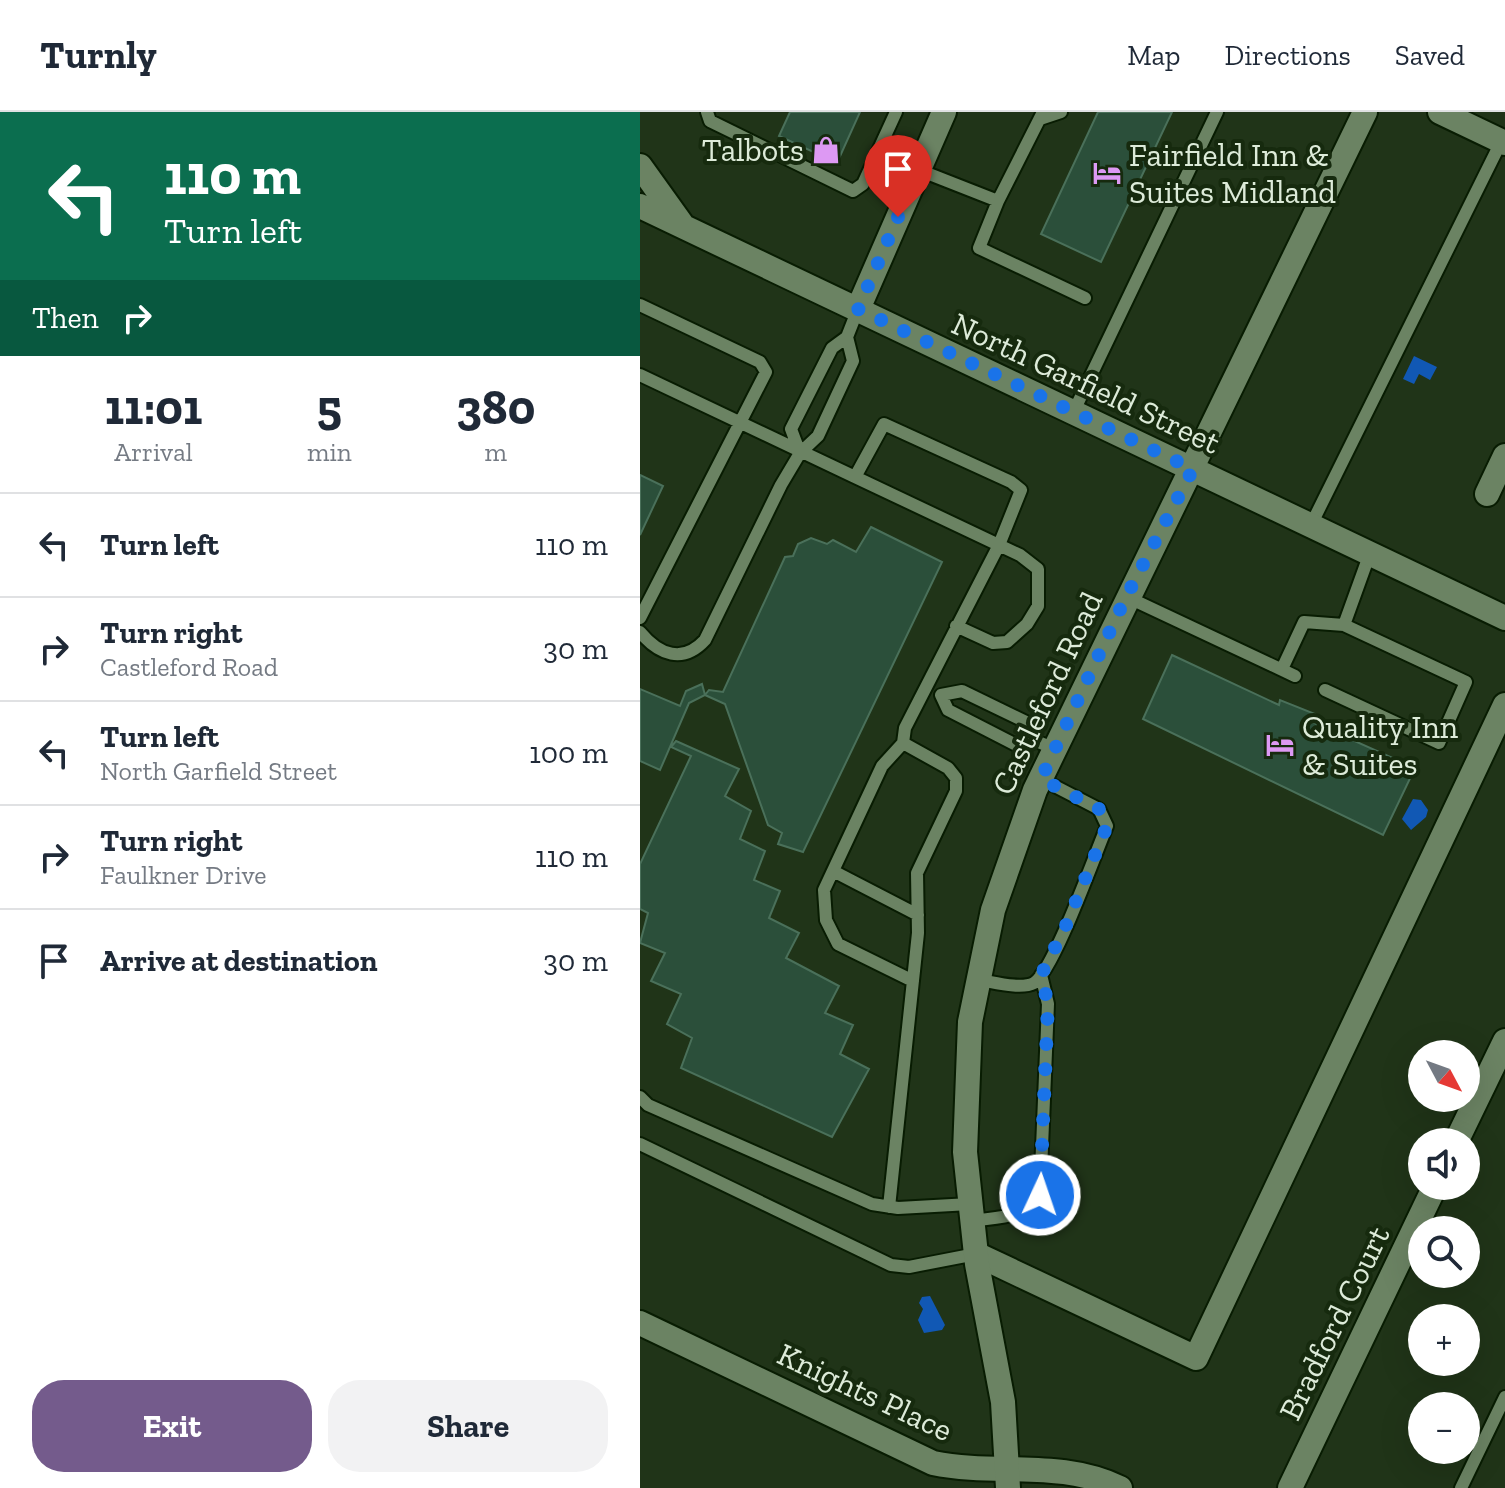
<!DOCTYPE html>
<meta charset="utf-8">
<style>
:root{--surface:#fff;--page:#f2f2f3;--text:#1f2937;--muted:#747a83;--line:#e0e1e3;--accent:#745b8c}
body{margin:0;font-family:"Zilla Slab",serif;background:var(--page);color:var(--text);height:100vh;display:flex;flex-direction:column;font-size:30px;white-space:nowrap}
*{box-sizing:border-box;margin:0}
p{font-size:26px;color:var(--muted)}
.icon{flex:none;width:44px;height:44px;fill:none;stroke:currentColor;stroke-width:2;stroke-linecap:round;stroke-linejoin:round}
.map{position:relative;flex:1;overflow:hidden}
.panel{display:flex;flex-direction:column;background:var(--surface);width:640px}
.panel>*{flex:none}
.banner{background:#0b6e4f;color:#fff;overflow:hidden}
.needle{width:52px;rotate:131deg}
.buttons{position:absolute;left:768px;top:928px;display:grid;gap:16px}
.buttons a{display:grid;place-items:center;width:72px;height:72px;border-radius:50%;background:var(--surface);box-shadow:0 8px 32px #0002;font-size:40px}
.pin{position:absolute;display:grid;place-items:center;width:68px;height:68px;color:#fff;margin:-82px -34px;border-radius:50% 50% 50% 0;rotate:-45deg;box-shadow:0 0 8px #0007}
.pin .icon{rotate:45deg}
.me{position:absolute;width:88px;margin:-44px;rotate:3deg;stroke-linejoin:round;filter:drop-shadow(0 0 6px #0008)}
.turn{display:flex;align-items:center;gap:28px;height:168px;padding:0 32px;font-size:36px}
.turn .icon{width:104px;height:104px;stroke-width:2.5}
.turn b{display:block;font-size:56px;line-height:68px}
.then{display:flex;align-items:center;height:76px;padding:0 32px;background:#0003;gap:16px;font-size:30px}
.eta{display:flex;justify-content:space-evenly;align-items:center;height:136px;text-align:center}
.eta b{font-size:48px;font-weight:700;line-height:56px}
.action{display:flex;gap:16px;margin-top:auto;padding:16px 32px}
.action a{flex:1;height:92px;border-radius:32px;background:var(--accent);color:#fff;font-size:32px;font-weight:700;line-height:92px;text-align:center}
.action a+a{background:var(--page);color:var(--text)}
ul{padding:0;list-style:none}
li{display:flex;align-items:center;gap:24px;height:104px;padding:0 32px;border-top:2px solid var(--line)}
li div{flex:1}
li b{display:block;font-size:30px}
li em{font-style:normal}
header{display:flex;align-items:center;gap:48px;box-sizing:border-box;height:112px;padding:0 40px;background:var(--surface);border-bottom:2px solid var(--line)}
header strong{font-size:38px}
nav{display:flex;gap:44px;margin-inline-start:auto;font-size:28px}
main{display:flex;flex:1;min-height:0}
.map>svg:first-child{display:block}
.water{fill:#1158b4}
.building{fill:#2b4f3a;stroke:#4a705a;stroke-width:2}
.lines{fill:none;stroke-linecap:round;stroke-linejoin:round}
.lane-casing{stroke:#081c02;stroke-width:16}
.street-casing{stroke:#081c02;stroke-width:28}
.secondary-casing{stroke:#081c02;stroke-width:28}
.lane{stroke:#6b8363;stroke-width:12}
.street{stroke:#6b8363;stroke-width:24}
.secondary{stroke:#6b8363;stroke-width:24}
.route{stroke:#1a73e8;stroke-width:14;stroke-dasharray:0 25.2}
.labels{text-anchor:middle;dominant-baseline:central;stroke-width:8;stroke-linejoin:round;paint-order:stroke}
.poi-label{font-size:32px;fill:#ddebd9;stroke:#162a0e;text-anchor:start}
.street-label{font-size:32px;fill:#ddebd9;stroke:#162a0e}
</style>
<header>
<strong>Turnly</strong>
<nav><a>Map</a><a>Directions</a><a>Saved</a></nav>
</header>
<main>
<section class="panel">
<div class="banner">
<div class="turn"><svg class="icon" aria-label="left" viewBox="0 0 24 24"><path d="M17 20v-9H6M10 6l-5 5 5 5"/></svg><div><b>110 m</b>Turn left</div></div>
<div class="then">Then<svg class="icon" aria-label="right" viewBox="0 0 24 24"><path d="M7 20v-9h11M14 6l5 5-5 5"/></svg></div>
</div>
<div class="eta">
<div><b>11:01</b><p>Arrival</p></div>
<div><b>5</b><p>min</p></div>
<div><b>380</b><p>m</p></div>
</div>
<ul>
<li><svg class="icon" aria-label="left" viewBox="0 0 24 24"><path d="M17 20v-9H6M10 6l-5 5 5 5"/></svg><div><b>Turn left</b></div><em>110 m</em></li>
<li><svg class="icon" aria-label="right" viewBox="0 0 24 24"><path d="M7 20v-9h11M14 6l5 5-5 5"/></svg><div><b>Turn right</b><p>Castleford Road</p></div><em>30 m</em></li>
<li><svg class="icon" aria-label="left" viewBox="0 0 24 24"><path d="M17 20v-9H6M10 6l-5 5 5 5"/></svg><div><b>Turn left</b><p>North Garfield Street</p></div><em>100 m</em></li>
<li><svg class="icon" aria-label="right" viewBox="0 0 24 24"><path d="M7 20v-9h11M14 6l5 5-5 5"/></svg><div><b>Turn right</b><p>Faulkner Drive</p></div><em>110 m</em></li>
<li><svg class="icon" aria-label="arrive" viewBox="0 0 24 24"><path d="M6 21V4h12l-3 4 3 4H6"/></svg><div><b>Arrive at destination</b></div><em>30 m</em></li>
</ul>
<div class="action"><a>Exit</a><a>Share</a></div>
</section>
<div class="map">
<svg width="865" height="1376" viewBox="0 0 865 1376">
<rect width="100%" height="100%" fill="#203418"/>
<path class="water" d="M774 244 797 255 790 268 779 262 774 272 763 267Z
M773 687 781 688 788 698 786 705 771 718 762 707Z
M290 1184 305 1213 302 1218 284 1221 278 1208 283 1197 279 1191 282 1185Z"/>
<path class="building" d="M150 0H220L197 51 139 24Z
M458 0H532L461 150 401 122Z
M0 363 23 374 0 423Z
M231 415 302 450 163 740 138 732 142 721 128 713 85 592 65 583 69 578 83 580 145 445 153 444 158 432 171 426 187 432 193 428 216 440Z
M532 543 639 593 640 588 675 602 672 610 775 656 743 723 503 607Z
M62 572 65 583 49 591 20 658 0 649V577L40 594 46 579Z
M36 629 99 657 85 684 111 699 100 727 125 739 114 768 140 779 129 806 159 821 146 846 199 874 185 901 213 913 200 942 229 957 192 1025 41 956 52 926 27 912 41 882 11 869 25 841 0 831 8 801 0 797V752L51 644 31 635Z"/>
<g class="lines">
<defs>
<path id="lane" d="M67 0 70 9 213 79 223 72 256 0
M400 7 421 0
M279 58 358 89 339 136 445 186
M358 89 403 0
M0 193 120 250 126 260 0 506
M0 263 215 365 244 312 371 370 381 378 359 433 265 616 263 631 308 656 316 666V679L277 761 278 821 249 1095
M433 301 577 0
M160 341 151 317 192 236 207 225 218 197
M215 365 380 443 398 457V494L387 512 367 530 353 531 316 514
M671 413 862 28
M487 485 655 564
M704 513 730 441
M0 520C19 543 43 552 65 528L141 373 160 341 178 324 213 249 207 225
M642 557 664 510 704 513 826 570 799 631 685 578
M396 629 390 612 322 579 301 583 308 598 378 634 396 629 415 637
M263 631 242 654 184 778 186 808 198 832 273 869
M193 759 278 803
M339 868C353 870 381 878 394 871 414 858 455 742 467 714L459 697 401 667
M0 985 8 993 232 1092 258 1096 330 1092
M0 1032 251 1153 269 1155 336 1142
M332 1109C356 1105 386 1107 400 1083L408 892 401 863
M821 1376 865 1285"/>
<path id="street" d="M800 0 865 31
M847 382 865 344
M816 1030 865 929
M336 1142 556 1246 865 593
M0 1211 293 1351C356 1364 420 1347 480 1376
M650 1376 795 1074"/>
<path id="secondary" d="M0 54 43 114
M0 94 865 506
M218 197 304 0
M368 1376 363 1290 337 1152 325 1040 330 910 353 798 395 678 725 0"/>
</defs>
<use href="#lane" class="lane-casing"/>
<use href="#street" class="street-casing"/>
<use href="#secondary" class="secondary-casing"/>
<use href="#lane" class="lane"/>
<use href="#street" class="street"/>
<use href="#secondary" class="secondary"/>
</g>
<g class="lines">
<path class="route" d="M258 105 218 197 553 357 484 489 401 667 459 697 467 714 424 818 401 863 408 892 400 1083"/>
</g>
<defs>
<symbol id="shop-bare" viewBox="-9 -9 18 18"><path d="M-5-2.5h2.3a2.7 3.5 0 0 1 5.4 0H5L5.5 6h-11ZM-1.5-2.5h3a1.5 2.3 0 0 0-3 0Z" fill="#dd99f3" stroke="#162a0e" stroke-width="2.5" paint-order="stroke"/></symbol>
<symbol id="hotel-bare" viewBox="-9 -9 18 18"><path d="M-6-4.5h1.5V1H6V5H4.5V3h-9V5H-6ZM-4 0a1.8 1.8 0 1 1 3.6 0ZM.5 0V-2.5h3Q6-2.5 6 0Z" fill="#dd99f3" stroke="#162a0e" stroke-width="2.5" paint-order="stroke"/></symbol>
</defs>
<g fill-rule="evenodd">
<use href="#shop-bare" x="166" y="18" width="40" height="40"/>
<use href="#hotel-bare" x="447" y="41" width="40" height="40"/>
<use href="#hotel-bare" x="620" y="613" width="40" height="40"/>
</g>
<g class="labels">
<g class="poi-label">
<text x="164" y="38" text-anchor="end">Talbots</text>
<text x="489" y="43">Fairfield Inn &amp;<tspan x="489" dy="37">Suites Midland</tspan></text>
<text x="662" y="615">Quality Inn<tspan x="662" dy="37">&amp; Suites</tspan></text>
</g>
<g class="street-label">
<text transform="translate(446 271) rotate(25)">North Garfield Street</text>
<text transform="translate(407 581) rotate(-65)">Castleford Road</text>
<text transform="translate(694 1211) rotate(-64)">Bradford Court</text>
<text transform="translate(225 1280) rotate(25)">Knights Place</text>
</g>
</g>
</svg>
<div class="buttons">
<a><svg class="needle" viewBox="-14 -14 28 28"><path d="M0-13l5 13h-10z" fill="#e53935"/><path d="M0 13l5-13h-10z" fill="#747a83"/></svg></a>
<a><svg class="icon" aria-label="sound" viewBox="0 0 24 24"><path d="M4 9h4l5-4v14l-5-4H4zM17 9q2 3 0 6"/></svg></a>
<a><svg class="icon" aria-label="search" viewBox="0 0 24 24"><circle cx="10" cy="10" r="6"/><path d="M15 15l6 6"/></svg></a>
<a>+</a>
<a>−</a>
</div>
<div class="pin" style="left:258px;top:105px;background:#d93025"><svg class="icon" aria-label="arrive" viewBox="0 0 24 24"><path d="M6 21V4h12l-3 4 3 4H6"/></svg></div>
<svg class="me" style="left:400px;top:1083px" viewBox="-20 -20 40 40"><circle r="17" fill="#1a73e8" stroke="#fff" stroke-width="3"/><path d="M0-11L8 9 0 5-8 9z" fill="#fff"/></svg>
</div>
</main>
